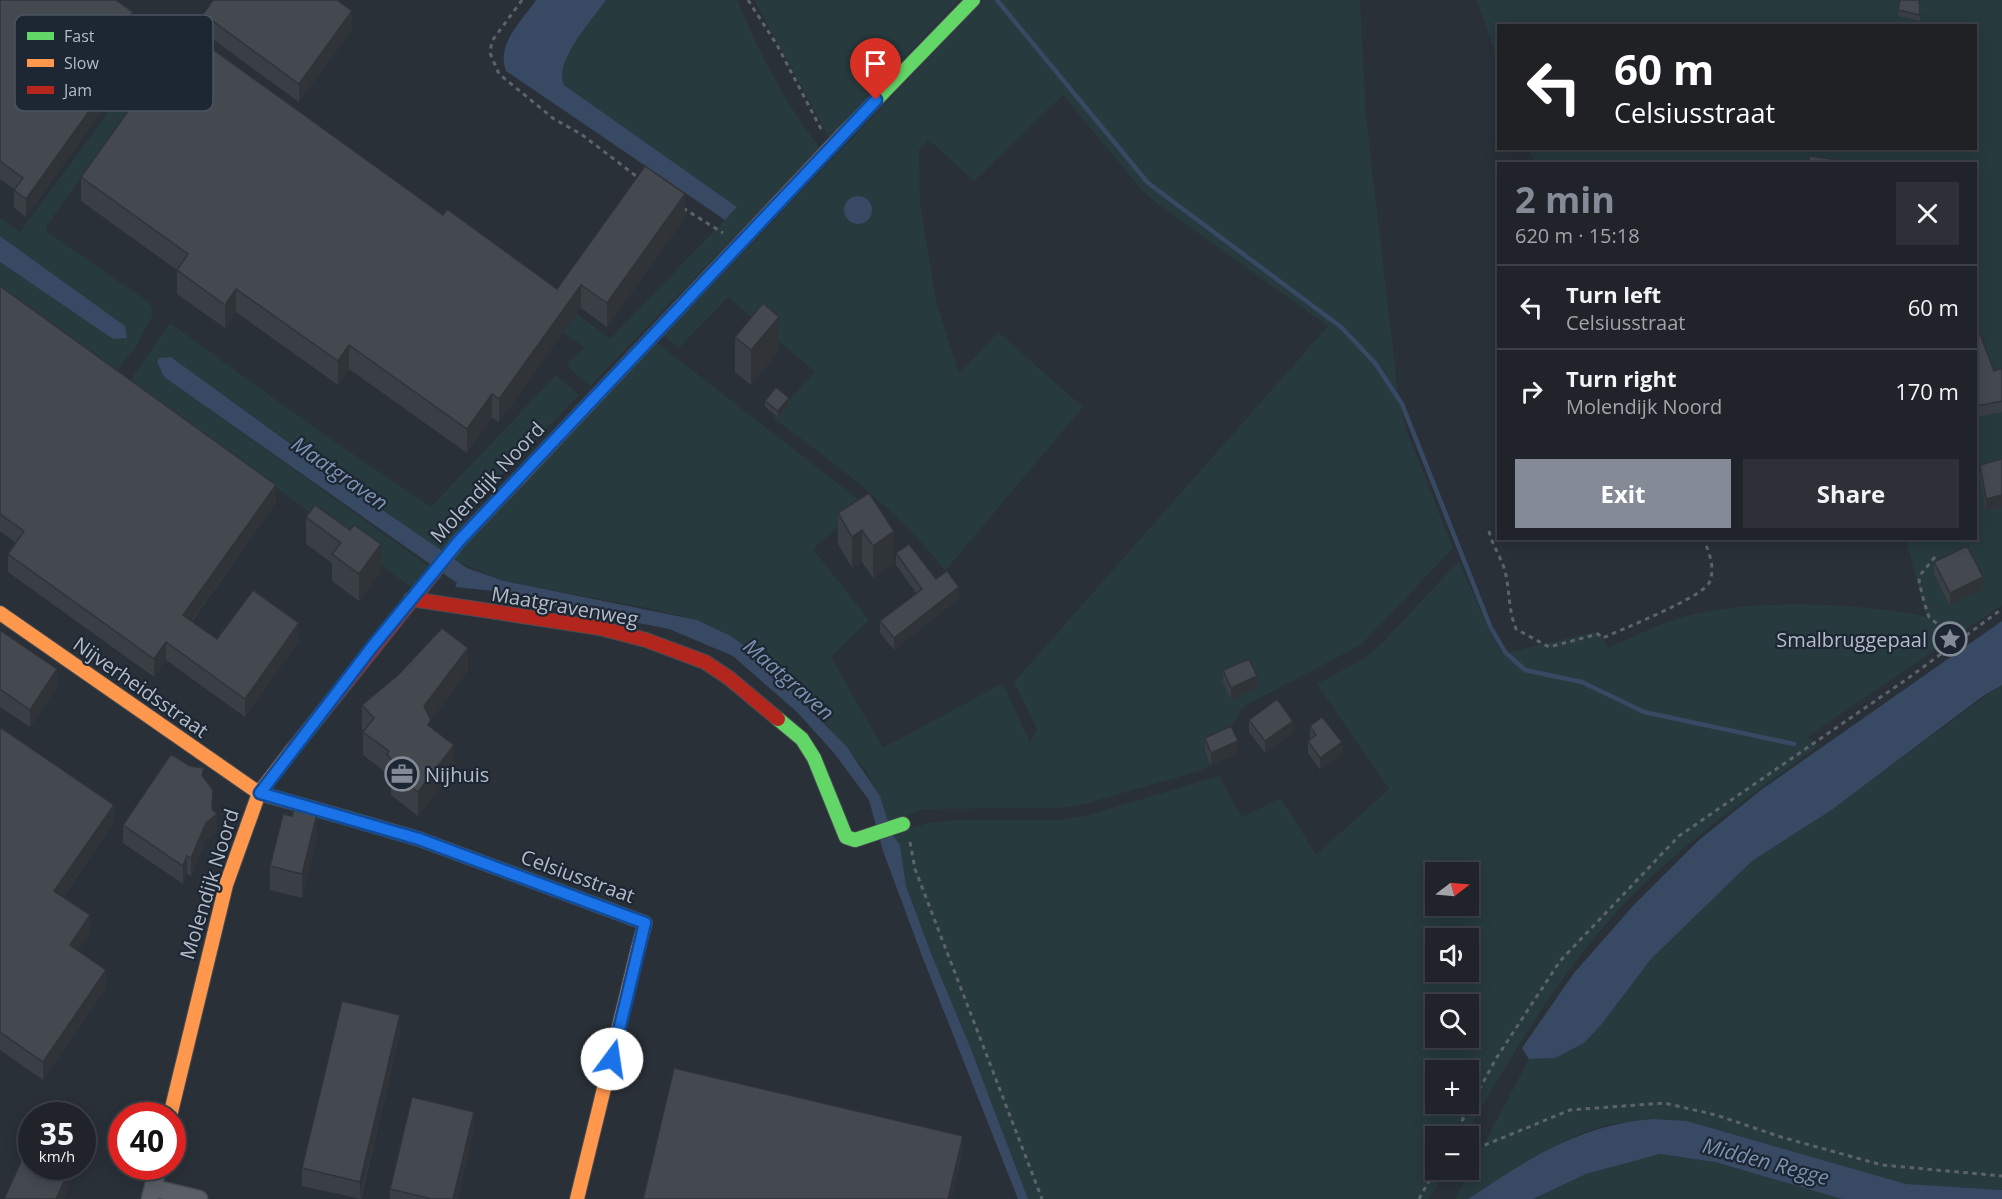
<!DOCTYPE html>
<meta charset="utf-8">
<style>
:root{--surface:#20242a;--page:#2d3036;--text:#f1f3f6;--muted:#a2a4a8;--line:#3d4147;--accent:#848b96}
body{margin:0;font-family:"Open Sans",sans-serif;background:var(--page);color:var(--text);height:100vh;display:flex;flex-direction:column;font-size:22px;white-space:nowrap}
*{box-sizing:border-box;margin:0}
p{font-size:20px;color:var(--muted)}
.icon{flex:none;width:33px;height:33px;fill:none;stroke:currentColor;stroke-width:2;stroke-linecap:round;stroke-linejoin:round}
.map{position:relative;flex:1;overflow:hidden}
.drawer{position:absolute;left:1497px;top:162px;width:480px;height:378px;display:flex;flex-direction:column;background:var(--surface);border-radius:0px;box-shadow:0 3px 15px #0003,0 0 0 2px var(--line)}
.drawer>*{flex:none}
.top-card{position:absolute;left:1497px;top:24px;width:480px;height:126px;border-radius:0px;box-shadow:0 3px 15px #0003,0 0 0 2px var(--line);background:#202124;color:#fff;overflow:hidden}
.needle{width:39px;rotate:74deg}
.controls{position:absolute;left:1425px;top:862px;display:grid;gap:12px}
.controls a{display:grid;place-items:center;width:54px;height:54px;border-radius:0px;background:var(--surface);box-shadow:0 3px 15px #0003,0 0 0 2px var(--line);font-size:30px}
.speed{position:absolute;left:18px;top:1102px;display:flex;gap:12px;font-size:30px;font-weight:700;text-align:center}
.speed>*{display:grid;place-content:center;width:78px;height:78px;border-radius:50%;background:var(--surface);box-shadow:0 3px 15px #0003,0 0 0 2px var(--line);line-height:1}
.speed small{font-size:15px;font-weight:400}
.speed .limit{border:9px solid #d22;background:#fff;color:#111}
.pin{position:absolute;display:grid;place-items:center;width:51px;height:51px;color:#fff;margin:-62px -26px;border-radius:50% 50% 50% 0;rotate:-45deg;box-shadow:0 0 6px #0007}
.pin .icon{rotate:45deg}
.me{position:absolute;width:66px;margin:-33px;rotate:14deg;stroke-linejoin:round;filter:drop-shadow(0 0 4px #0008)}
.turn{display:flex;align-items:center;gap:21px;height:126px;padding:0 18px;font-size:27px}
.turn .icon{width:78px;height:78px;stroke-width:2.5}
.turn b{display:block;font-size:42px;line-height:51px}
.round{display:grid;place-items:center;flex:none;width:63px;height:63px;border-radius:0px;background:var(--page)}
.summary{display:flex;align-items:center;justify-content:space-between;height:102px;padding:0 18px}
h1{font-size:36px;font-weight:700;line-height:45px;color:var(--accent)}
.action{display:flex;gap:12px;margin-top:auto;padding:12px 18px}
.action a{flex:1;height:69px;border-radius:0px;background:var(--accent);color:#fff;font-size:24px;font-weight:700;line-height:69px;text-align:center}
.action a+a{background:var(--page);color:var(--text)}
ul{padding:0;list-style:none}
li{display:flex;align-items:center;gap:18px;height:84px;padding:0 18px;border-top:2px solid var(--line)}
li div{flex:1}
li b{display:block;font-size:22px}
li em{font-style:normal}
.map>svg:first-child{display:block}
.green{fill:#273a3e;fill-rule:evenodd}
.water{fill:#384963}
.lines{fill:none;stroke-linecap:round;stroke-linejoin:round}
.stream{stroke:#384963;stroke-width:4.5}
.street-casing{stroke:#484c53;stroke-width:19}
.fast-casing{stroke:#484c53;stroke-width:16}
.slow-casing{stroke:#484c53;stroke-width:16}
.jam-casing{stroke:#484c53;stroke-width:16}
.path{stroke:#5d636a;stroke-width:3;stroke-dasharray:4.5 4.5;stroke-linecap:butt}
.street{stroke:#5a5e66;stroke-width:16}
.fast{stroke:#63d668;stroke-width:14}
.slow{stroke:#ff974d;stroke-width:14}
.jam{stroke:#b3261e;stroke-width:14}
.wall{fill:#3a3f45}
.shaded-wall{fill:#303338}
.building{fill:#444950;stroke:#303338;stroke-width:1.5}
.route-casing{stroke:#114b97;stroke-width:15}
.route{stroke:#1a73e8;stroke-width:10}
.labels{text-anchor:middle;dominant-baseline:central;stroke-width:4.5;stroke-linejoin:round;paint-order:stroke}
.street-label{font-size:20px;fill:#b4bcc9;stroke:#1d2633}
.poi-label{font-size:20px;fill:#b4bcc9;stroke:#1d2633;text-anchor:end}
.water-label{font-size:21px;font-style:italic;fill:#7c92b1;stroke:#1d2633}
.key{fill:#1d2633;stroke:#4a5360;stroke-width:1.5}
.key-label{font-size:16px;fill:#b4bcc9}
</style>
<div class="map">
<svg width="2002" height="1199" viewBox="0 0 2002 1199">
<rect width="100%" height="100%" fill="#2a3038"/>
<path class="green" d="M606 0H737C759 52 785 103 820 148L590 386 569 368 568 362 584 348 454 249 81 178 46 227V231L150 303 153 315 135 348 113 375 0 289V262L113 339 125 326 0 236V218L20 232 174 23 487 246 610 339 737 207 564 85C553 62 593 19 606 0Z
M754 0H959L829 137Z
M984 0H1360L1366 116 1399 401 1407 432 1453 548 1361 645 1244 706 1224 737 1217 762 1199 771 1084 804 1061 808 924 809 888 822 880 796 866 771 822 719 785 684 774 668 731 636 697 620 647 608 504 581 452 559 657 343 863 503 813 549 869 620 831 657 883 748 1003 683 1030 743 1037 729 1014 682 1328 326 1156 203 1141 189 1063 95 974 181 929 140 919 150 920 202 936 301 959 374 998 332 1083 407 945 571C899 510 834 463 773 418L815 372 728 297 679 348 664 336ZM862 197 868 200 871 208 868 220 856 225 847 220 844 210 847 201Z
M1477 0H2002V605L1951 639 1949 637 1948 641 1807 737 1818 746C1751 796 1682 843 1624 904 1559 974 1512 1055 1464 1137H1436V1170H1446L1429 1199H1028L971 1049 931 953 906 886 900 845 892 834 929 823 956 820H1058L1089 815 1219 776 1242 817 1281 798 1316 855 1389 789 1317 684 1362 660 1383 642 1459 561 1488 628 1502 654 1598 631 1608 648C1631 638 1655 625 1680 618 1746 598 1858 602 1926 617L1906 539 1976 538V164H1535L1529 149 1976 148V26H1498V63ZM1436 873H1468V906H1436ZM1436 939H1468V972H1436ZM1436 1005H1468V1038H1436ZM1436 1071H1468V1104H1436Z
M170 323 322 433 431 507 556 375 579 395 505 471 441 551 171 357 157 362 164 377 429 566 411 587 285 494 127 385Z
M2002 684V1190L1906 1184 1687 1121 1654 1119 1610 1124 1579 1134 1517 1167 1468 1199H1455L1529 1059 1555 1058 1601 1025 1651 959 1752 861 1833 809Z
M1660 1154 1715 1162 1842 1199H1533L1586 1174Z"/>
<path class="water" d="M536 0H606C593 19 553 62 564 85L737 207 725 220 506 71C496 44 521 22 536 0Z
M844 210a14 14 0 1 1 28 0a14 14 0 1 1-28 0Z
M0 236 125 326 127 338 113 339 0 262Z
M171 357 361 495 467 568 504 581 697 620 731 636 774 668 785 684 847 747 880 796 892 834 900 845 906 886 931 953 971 1049 1028 1199H1018L922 956 883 851 869 800 834 753 797 712 733 656 669 629 516 599 494 591 455 587 457 583 164 377 157 362 159 358Z
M2002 621V685L1983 696 1833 809 1752 861 1651 959 1601 1025 1584 1043 1555 1058 1529 1059 1522 1048 1574 973 1633 906 1699 840 1761 790Z
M1654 1119 1687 1121 1906 1184 2002 1190V1199H1842L1715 1162 1660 1154 1586 1174 1533 1199H1468C1526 1160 1583 1123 1654 1119Z"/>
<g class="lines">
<path class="stream" d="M997 0 1148 183 1341 327 1375 363 1402 404 1490 626 1505 652 1525 670 1582 682 1644 712 1794 744"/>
<defs>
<path id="street" d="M153 1188 199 1199
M150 1199 158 1167"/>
<path id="fast" d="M842 135 973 0
M778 719 802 739 814 758 846 837 855 840 903 824
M347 818 419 839 645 923 638 949"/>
<path id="slow" d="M519 478 842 135
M0 613 259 793 347 818
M170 1116 226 885 259 793 293 749
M577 1199 638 949"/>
<path id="jam" d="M411 599 600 628 646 640 705 662 729 678 778 719
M293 749 459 541 519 478"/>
</defs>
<use href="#street" class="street-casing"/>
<use href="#fast" class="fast-casing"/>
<use href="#slow" class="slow-casing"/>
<use href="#jam" class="jam-casing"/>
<path class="path" d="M522 0 492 41 490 53 499 74 554 119 581 134 640 179
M748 0 777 45 821 129
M683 208 723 233
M1489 531C1492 545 1501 557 1505 571 1510 591 1508 609 1516 629L1549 647 1598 634 1603 638C1622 629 1701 598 1709 583 1716 568 1709 552 1703 538
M1935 557 1921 574 1919 581 1924 602 1929 617 1958 641
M910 842 915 869 1042 1199
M1453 1137 1497 1057 1560 961 1679 836 1907 679 2002 609
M1468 1152 1570 1110 1664 1103 1716 1115 1781 1137 1882 1165 2002 1176
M1419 1199 1436 1168"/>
<use href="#street" class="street"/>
<use href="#fast" class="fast"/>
<use href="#slow" class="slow"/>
<use href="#jam" class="jam"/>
</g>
<path class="wall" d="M0 0 133 30 124 44 133 68 26 217 14 208V189L0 179Z
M1898 10 1920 15V21L1898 16Z
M203 14 352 29 299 102 203 32Z
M81 177 443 215 557 289 685 218 607 327 581 308 499 422 492 418 467 453 349 369 338 385 236 312 225 328 177 294V270L81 201Z
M0 286 276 503 192 621 217 639 299 641 245 717 166 660 154 677 8 572V554L16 543 0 531Z
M1976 324 1994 371 2002 368V412L1976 417Z
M735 337 779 351 751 385 735 372Z
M765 401 789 404 778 417 765 407Z
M2002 459V507L1986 511 1980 477V465Z
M869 493 894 563 873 578 862 562 852 568 838 544V513Z
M306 517 350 530 381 571 359 601 332 581V563L306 544Z
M896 553 936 579 959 599 894 650 880 633V621L916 593 896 565Z
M1934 562 1983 589 1950 605 1934 574Z
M0 630 57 687 30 727 0 707Z
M1223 670 1257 688 1231 700 1223 682Z
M468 671 431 720V727L454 768 418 816 391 795V784L387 778V773L363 755V732L364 731 362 729V705Z
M1249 720 1293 733 1265 753 1249 732Z
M1310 726 1342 754 1320 770 1308 753V741L1310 739Z
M0 727 114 822 63 897 90 933 78 950 106 988 43 1080 0 1050Z
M1205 738 1238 753 1211 765 1205 750Z
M204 777 213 810 217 832 206 840 191 876 187 874 183 884 123 843V825Z
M317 837 302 898 270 890V866Z
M400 1033 361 1199 302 1186V1168Z
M474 1130 458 1199H390V1189Z"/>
<path class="shaded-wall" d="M352 11V29L299 102V84Z
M133 12V30L115 55V38Z
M133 50V68L26 217V199Z
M685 194V218L607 327V303Z
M581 285V308L499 422V399Z
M236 289V312L225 328V305Z
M779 317V351L751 385V350Z
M349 345V369L338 385V361Z
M492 394V418L467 453V429Z
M789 398V404L778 417V411Z
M276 485V503L183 632V615Z
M2002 495V507L1986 511V499Z
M862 530V562L852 568V537Z
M894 531V563L873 578V546Z
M381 544V571L359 601V574Z
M1983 577V589L1950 605V593Z
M959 587V599L894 650V638Z
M299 623V641L245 717V699Z
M166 642V660L154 677V659Z
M468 648V671L431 720V743L424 706Z
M57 669V687L30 727V710Z
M1257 676V688L1231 700V688Z
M1293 721V733L1265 753V741Z
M1238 741V753L1211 765V753Z
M1342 742V754L1320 770V758Z
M454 745V768L418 816V792Z
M213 790V818L217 814V832L206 840 191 876V858Z
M114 805V822L54 909V891Z
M317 814V837L302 898V874Z
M187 856V874L183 884V866Z
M90 915V933L70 962V945Z
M106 970V988L43 1080V1062Z
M400 1015V1033L360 1199V1182Z
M474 1112V1130L458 1199H453Z
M90 1124V1142L82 1158V1140Z
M963 1136V1154L952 1199H948Z
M71 1167H78L64 1199H56Z"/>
<path class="building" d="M0 0H116L133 12 115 38 133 50 26 199 14 190 23 178 0 161Z
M213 0H337L352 11 299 84 203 14Z
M1900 0H1919L1920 15 1898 10Z
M186 30 443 215 447 209 557 289 645 166 685 194 607 303 581 285 499 399 492 394 467 429 349 345 338 361 236 289 225 305 177 270 188 254 81 177Z
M1810 156 1866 164H1814L1808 162Z
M0 286 276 485 183 615 217 639 253 590 299 623 245 699 166 642 154 659 8 554 24 531 0 514Z
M763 303 779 317 751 350 735 337Z
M1976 324 1994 371 2002 368V401L1976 406Z
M776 387 789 398 778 411 765 401Z
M2002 459V495L1986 499 1980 465Z
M869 493 894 531 873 546 862 530 852 537 838 513Z
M315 505 350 530 354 525 381 544 359 574 332 554 341 543 306 517Z
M909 544 936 579 947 571 959 587 894 638 880 621 922 589 896 553Z
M1967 546 1983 577 1950 593 1934 562Z
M442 628 468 648 424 706 431 720 428 725 454 745 418 792 391 772 396 766 387 754 389 751 363 732 374 718 362 705 398 675Z
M0 630 57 669 30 710 0 689Z
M1249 659 1257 676 1231 688 1223 670Z
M1277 699 1293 721 1265 741 1249 720Z
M1322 717 1342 742 1320 758 1308 741 1316 735 1310 726Z
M1231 726 1238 741 1211 753 1205 738Z
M0 727 114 805 54 891 90 915 70 945 106 970 43 1062 0 1032Z
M171 754 190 766 204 768 202 775 213 790 212 809 217 814 206 823 191 858 187 856 183 866 123 825Z
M294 808 317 814 302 874 270 866 283 814 292 816Z
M342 1001 400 1015 360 1182 302 1168Z
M674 1068 963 1136 948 1199H643Z
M412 1097 474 1112 453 1199H432L390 1189Z
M46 1104 73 1116H41Z
M82 1120 90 1124 82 1140Z
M32 1137V1167H71L56 1199H4Z"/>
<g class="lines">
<defs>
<path id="route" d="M612 1059 645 923 419 839 260 793 372 647 459 541 876 100"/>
</defs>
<use href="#route" class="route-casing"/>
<use href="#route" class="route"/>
</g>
<defs>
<symbol id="sight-ring" viewBox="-11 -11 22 22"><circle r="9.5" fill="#1d2633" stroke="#848b96" stroke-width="1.5"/><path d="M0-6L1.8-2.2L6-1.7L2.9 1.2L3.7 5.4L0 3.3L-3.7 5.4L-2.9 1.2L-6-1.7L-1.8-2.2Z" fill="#848b96"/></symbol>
<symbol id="office-ring" viewBox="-11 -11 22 22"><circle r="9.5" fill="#1d2633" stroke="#848b96" stroke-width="1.5"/><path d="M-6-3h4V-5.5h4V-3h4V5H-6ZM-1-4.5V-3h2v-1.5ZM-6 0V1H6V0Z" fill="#848b96"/></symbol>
</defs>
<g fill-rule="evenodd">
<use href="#sight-ring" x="1931" y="620" width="38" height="38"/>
<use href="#office-ring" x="383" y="755" width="38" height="38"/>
</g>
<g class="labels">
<g class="street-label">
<text transform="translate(487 482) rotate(-47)">Molendijk Noord</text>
<text transform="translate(565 606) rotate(10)">Maatgravenweg</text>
<text transform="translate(141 687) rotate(35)">Nijverheidsstraat</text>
<text transform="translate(578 876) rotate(20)">Celsiusstraat</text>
<text transform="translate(209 884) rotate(-73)">Molendijk Noord</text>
</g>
<g class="poi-label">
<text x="1927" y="639">Smalbruggepaal</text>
<text x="425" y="774" text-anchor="start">Nijhuis</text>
</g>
<g class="water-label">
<text transform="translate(340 473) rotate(35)">Maatgraven</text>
<text transform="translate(789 679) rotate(41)">Maatgraven</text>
<text transform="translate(1766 1161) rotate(15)">Midden Regge</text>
</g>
</g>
<rect x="15" y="15" width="198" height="96" rx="9" class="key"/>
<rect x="27" y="32" width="27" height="8" fill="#63d668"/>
<rect x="27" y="59" width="27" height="8" fill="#ff974d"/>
<rect x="27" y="86" width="27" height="8" fill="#b3261e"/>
<g class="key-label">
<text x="64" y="42">Fast</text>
<text x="64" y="69">Slow</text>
<text x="64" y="96">Jam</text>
</g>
</svg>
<div class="controls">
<a><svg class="needle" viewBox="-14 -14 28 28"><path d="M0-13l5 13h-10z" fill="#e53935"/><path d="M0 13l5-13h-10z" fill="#a2a4a8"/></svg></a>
<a><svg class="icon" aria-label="sound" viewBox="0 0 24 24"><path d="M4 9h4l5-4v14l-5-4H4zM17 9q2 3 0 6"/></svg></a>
<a><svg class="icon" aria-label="search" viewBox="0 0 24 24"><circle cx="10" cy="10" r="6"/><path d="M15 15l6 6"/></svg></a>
<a>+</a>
<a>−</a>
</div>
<div class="speed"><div>35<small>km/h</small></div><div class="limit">40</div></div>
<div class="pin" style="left:876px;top:100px;background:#d93025"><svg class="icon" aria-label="arrive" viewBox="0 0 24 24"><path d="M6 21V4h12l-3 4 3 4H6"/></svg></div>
<svg class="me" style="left:612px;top:1059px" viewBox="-20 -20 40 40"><circle r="19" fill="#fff"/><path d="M0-13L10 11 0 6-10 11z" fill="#1a73e8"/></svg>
<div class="top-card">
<div class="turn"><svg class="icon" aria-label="left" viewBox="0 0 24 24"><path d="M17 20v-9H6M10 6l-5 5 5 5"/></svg><div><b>60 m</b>Celsiusstraat</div></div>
</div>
<section class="drawer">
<div class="summary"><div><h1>2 min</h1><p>620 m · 15:18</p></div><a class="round"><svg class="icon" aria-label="close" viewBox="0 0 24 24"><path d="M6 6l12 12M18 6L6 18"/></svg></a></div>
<ul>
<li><svg class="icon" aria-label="left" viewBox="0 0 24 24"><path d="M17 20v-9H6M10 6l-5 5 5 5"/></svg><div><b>Turn left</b><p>Celsiusstraat</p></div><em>60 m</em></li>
<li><svg class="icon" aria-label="right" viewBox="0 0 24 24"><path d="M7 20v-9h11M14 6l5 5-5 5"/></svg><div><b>Turn right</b><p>Molendijk Noord</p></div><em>170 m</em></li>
</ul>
<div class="action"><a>Exit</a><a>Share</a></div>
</section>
</div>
